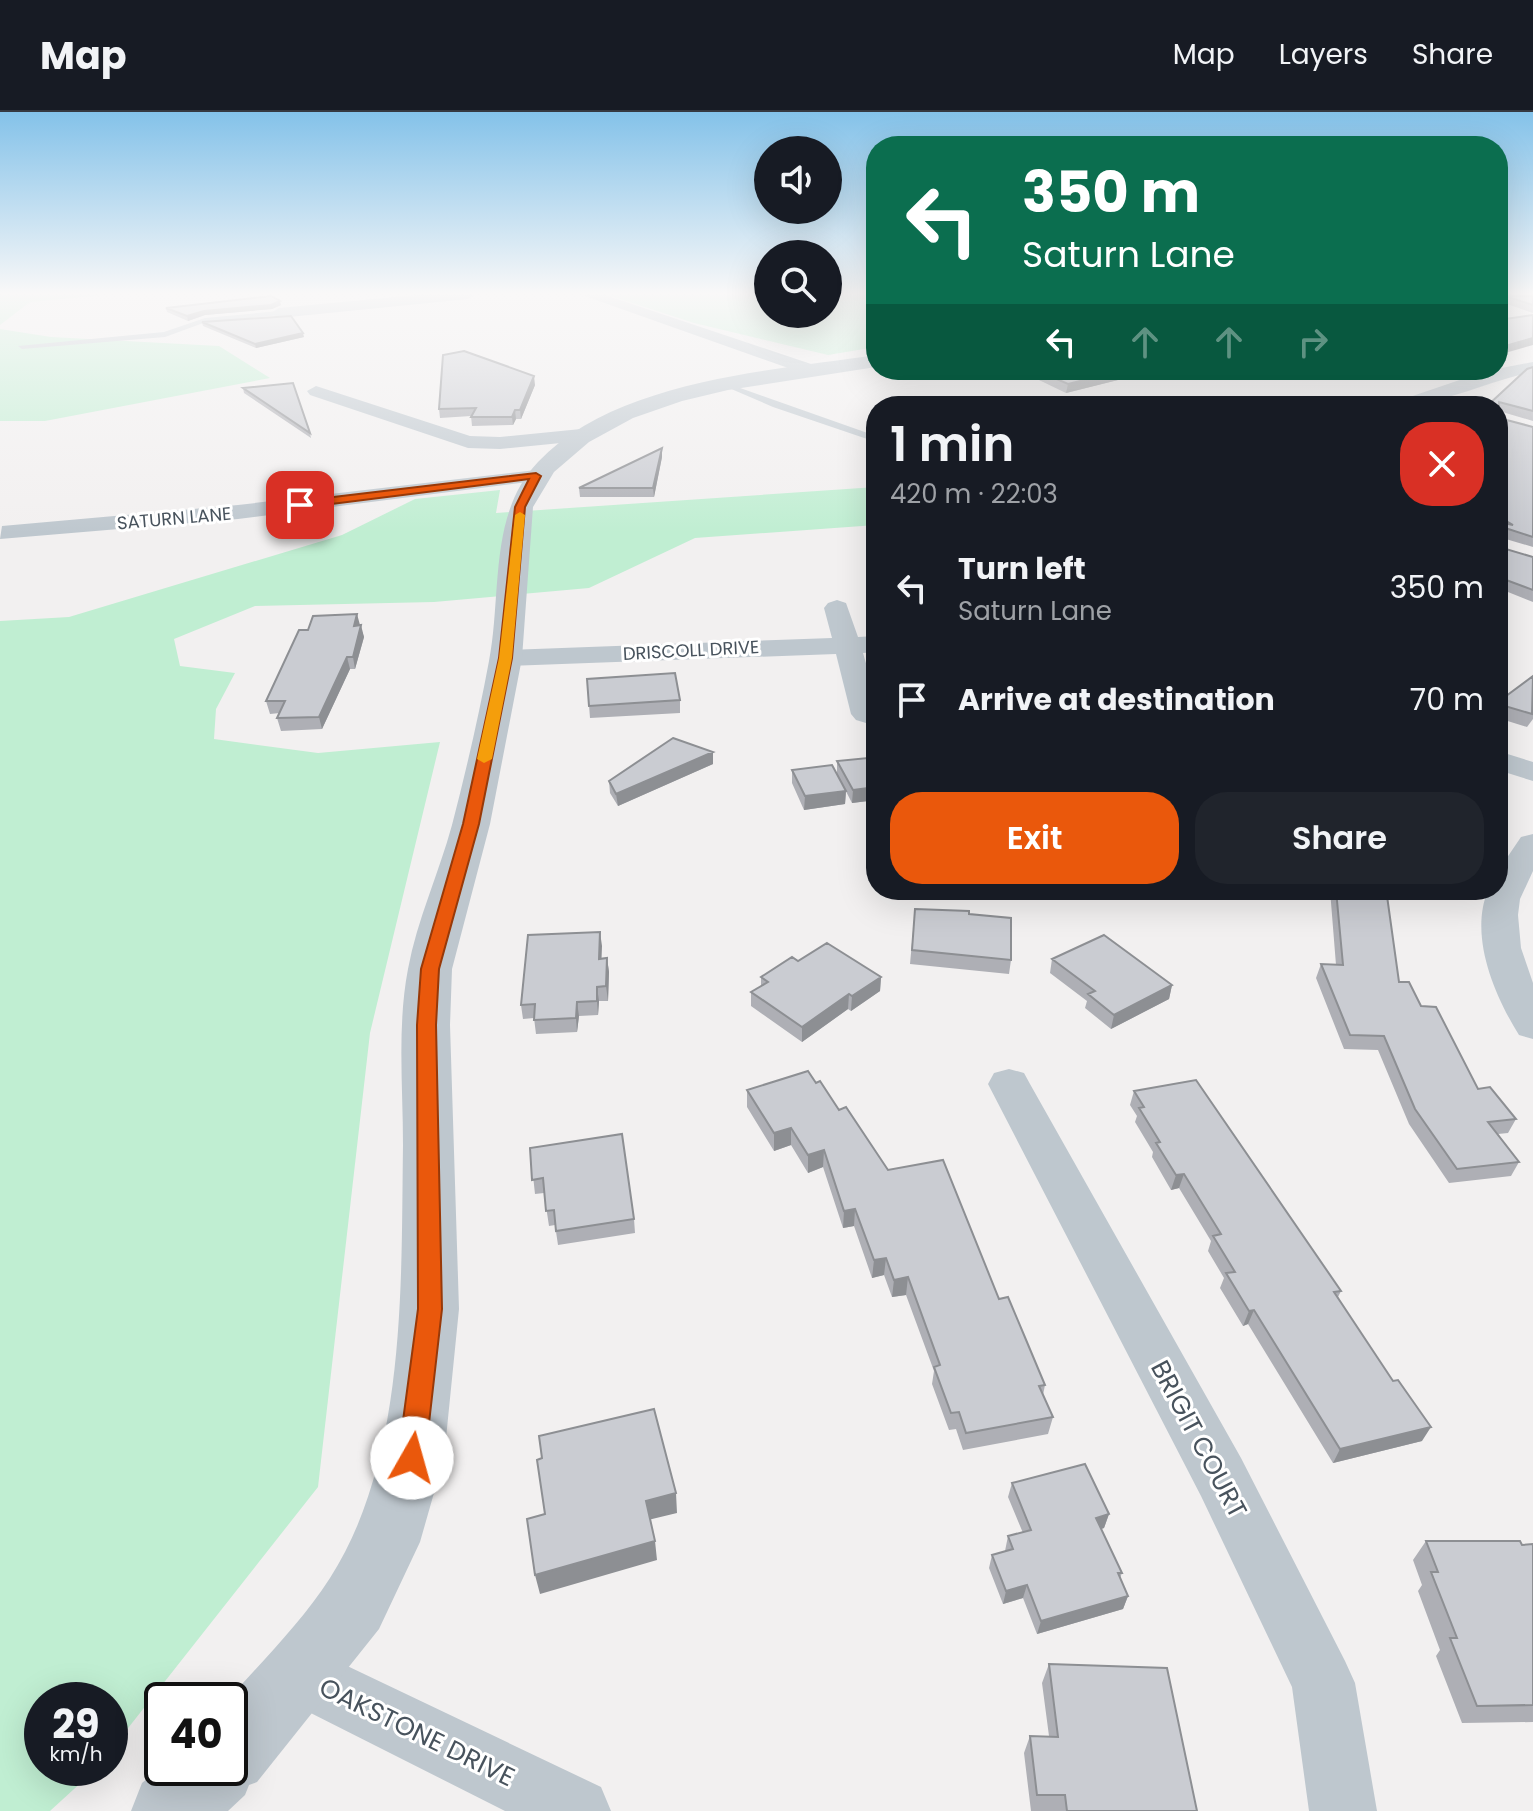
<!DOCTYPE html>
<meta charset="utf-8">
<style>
:root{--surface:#171b24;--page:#20242c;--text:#f1f3f6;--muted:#9ea1a6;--line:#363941;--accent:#ea580c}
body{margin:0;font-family:Poppins,sans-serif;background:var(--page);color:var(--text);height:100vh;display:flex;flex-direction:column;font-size:30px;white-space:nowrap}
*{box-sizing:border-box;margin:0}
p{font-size:26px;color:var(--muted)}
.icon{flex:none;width:44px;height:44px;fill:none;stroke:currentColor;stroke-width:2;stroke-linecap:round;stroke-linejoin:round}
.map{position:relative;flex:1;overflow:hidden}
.panel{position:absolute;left:866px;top:284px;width:642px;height:504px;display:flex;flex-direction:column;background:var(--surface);border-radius:32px;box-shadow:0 8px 32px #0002}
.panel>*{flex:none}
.top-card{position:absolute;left:866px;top:24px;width:642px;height:244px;border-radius:32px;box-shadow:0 8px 32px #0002;background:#0b6e4f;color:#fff;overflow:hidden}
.fabs{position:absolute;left:754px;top:24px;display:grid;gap:16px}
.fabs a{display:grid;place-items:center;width:88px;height:88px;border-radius:50%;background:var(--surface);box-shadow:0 8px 32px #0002;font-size:40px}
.speed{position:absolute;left:24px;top:1570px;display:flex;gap:16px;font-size:40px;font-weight:700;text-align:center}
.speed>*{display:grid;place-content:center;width:104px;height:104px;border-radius:50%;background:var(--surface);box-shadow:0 8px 32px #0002;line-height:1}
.speed small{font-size:20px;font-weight:400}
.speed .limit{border:4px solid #111;border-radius:12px;background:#fff;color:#111}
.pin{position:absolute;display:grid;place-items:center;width:68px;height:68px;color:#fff;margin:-34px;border-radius:16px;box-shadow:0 4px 12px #0006}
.me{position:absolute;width:88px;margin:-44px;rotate:7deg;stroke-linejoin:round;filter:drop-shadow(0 0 6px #0008)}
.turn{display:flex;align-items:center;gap:28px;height:168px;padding:0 24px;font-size:36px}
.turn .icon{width:104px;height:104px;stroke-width:2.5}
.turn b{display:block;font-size:56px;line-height:68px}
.lanes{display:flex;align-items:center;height:76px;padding:0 24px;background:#0003;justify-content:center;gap:40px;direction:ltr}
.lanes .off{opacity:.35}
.round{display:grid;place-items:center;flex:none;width:84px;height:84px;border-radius:32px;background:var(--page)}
.head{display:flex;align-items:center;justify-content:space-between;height:136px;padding:0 24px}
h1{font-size:48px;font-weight:600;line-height:60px}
.action{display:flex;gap:16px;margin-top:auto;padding:16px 24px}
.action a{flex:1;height:92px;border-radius:32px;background:var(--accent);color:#fff;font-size:32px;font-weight:600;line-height:92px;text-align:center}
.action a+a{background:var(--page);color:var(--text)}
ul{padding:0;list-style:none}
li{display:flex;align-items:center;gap:24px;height:112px;padding:0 24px}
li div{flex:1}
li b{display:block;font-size:30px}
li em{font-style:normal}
header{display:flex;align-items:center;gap:48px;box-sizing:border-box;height:112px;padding:0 40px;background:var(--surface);border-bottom:2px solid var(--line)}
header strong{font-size:38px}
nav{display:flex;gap:44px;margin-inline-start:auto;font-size:28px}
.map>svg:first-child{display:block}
.green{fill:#c0eed2}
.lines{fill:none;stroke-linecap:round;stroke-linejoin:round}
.service{fill:#bec7ce;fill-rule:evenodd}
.minor{fill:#bec7ce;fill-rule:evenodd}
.tertiary{fill:#bec7ce;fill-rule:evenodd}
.wall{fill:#aeafb5}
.shaded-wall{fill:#8d8f93}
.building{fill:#caccd2;stroke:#8d8f93;stroke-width:2}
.route{fill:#ea580c;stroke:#983908;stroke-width:2}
.slow{fill:#f59e0b}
.labels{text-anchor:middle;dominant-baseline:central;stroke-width:6;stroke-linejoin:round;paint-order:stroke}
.far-street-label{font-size:18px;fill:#48535d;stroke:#fff}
.near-street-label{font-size:26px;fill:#48535d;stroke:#fff}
</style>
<header>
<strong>Map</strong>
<nav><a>Map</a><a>Layers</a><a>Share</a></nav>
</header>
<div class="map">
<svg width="1533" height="1699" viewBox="0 0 1533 1699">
<rect width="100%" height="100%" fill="#f2f0f0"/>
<path class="green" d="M0 183H105L30 190 0 213Z
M608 183H768V202H828V183H876V235L828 243 694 211Z
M0 217 51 225 219 234 270 266 45 309H0Z
M876 375V413L695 426 589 476 434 490 255 494 174 527 180 554 235 561 216 597 214 627 318 641 440 630 370 921 318 1375 110 1639V1588H42V1656H97L50 1699H0V509L69 505 342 423 415 387 500 378 496 401Z"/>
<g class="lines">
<path class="service" d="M279 199 282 203 206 210 165 225 22 237 18 234 164 220 205 206Z
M729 272 876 324V330L773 295 729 276Z"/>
<path class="minor" d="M416 183H475L468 187 279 206 271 201 279 196Z
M582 183H605L820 255 823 259 814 264 808 263Z
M1533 250V260C1486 269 1441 294 1393 294L1395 290 1486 259Z
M316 274 470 324 500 325 581 317 591 323 581 329 500 337 468 336 310 283 307 279Z
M536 358 543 360 546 364 543 368 238 407 0 427 2 414 238 393Z
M837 488 846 491 858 525 876 524V540L863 541 876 586V608L866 611 856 608 851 602 836 542 506 554 496 552 492 546 496 540 506 538 832 526 824 496 828 491Z
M1498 639 1533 650V669L1498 658Z
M1533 722V759L1520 787 1518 803 1521 836 1533 871V927L1519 923C1494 883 1469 824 1488 778H1498V759L1521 725Z
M1009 957 1024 961 1030 972 1241 1346 1345 1549 1355 1571 1377 1699H1309L1292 1575 1201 1384 988 972 994 961Z
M299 1531 601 1675 611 1699H505L277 1584 268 1562 277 1540Z"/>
<path class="tertiary" d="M876 243V255L728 278 682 289 633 306 589 330 554 360 533 395 522 546 490 712 452 857 450 913 459 1197 444 1346 420 1430 379 1517 257 1670 249 1673 245 1683 228 1699H131L142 1671 162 1654 230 1656 228 1588C262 1549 302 1510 330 1466 407 1346 401 1171 403 1033 403 976 397 914 408 857 417 808 439 761 452 713 466 659 479 603 489 549 502 483 488 402 538 350 616 268 770 259 876 243Z"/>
</g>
<path class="wall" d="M1498 184H1533V201L1498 189Z
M281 193 272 197 205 203 188 209 167 200 166 196Z
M202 210 304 225 256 236 203 214Z
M1533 255V309L1499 299V306L1533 315V435L1499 425V435L1533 445V490L1498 476V294H1487Z
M1018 258H1131L1130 265 1066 281Z
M535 273 521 307H516L513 313 472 314 471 304 440 306 439 297Z
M243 276 310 321 311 326 244 281Z
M662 345 654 385H580L579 376Z
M360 514 364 525 355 557H350L322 617 281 619 277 606 280 601 270 602 266 589 308 518Z
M1533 564V607L1527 615 1498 606V590Z
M587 567 680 588V601L590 606Z
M713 640V652L618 694 610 681 609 669Z
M837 649 876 660V688L852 691 837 662Z
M792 658 846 679 845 692 804 698 792 671Z
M1330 778H1388L1387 784 1399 870 1421 894 1478 977 1516 1007 1508 1021 1498 1022 1519 1050 1511 1064 1449 1071 1409 1012 1378 938 1344 937 1316 866 1321 852 1336 853Z
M915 797 969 802 1011 848 1009 862 910 852Z
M600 820 601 846H607L609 860 608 889H599L598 903 579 904 577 920 536 922 534 906 523 907 521 893Z
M1052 847 1172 873 1169 887 1111 917 1085 896 1087 889 1050 861Z
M798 849 881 865 880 879 851 899 848 897 802 930 751 894V880L761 874V865Z
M816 971 888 1058 999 1187 1045 1273 1043 1283 1053 1305 1048 1322 963 1338 956 1317 949 1318 932 1272 934 1259 906 1183 892 1185 884 1163 872 1166 854 1114 843 1116 823 1055 808 1061 791 1033 774 1039 747 995V978Z
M1134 979 1341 1179 1338 1185 1422 1329 1333 1351 1248 1212 1243 1214 1220 1176 1224 1166 1208 1139 1211 1129 1179 1076 1171 1078 1152 1045 1153 1040 1135 1010 1137 1004 1130 993Z
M530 1036 634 1107 635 1121 558 1133 555 1113 549 1114 544 1081 535 1082Z
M1012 1371 1109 1402 1104 1416 1101 1417 1122 1461 1120 1466 1128 1484 1123 1497 1037 1522 1023 1486 1003 1492 989 1456 992 1443 1005 1439 1008 1424 1023 1421 1008 1385Z
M1426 1429 1522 1433 1533 1432V1610L1462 1611 1436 1544 1440 1538 1418 1479 1422 1473 1413 1448Z
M1049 1552 1197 1699H1031L1024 1641 1030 1624H1049L1042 1571Z"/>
<path class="shaded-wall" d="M280 189 281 193 272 197 205 203 188 209 187 204 204 199Z
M303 221 304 225 256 236 255 232Z
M1533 226V233L1498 243V236Z
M1125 258H1131L1130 265 1066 281 1068 272Z
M534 264 535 273 521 307 520 298Z
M515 298 516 307 513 313 512 305Z
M662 336V345L654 385 653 376Z
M357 502 360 513 354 514Z
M361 513 364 525 355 557 353 545Z
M347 545 350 557 322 617 319 605Z
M713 640V652L618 694 616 682Z
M876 675V688L852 691 853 678Z
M846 679 845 692 804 698 805 684Z
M600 820 602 834 601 861 599 847Z
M607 846 609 860 608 889 606 874Z
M881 865 880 879 851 899 852 884Z
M1172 873 1169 887 1111 917 1114 903Z
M597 875 599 889 598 903 597 889Z
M849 882 848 897 802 930V915Z
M577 890 579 904 577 920 576 906Z
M791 1016V1033L774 1039V1021Z
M824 1038 823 1055 808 1061V1043Z
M1184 1062 1179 1076 1171 1078 1176 1063Z
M855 1097 854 1114 843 1116 844 1099Z
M886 1146 884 1163 872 1166 874 1148Z
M908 1165 906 1183 892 1185 894 1168Z
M1254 1198 1248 1212 1243 1214 1249 1199Z
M1431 1315 1422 1329 1333 1351 1340 1337Z
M676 1381 677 1401 648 1408 646 1389Z
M1109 1402 1104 1416 1092 1420 1096 1406Z
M655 1429 657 1448 540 1482 535 1463Z
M1027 1473 1023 1486 1003 1492 1006 1479Z
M1128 1484 1123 1497 1037 1522 1041 1509Z"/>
<path class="building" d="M271 184 280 189 271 193 204 199 187 204 166 196Z
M1505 184H1533V193Z
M1533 203V226L1498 236V208Z
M291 204 303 221 255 232 202 210Z
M464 239 534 264 520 298H515L512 305H471L476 296 439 297 443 243Z
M1533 255V299L1499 290V306L1533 315V425L1502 415 1499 418V435L1533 445V478L1498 465V410L1513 413 1498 404V294H1487L1527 257Z
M1036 258H1125L1068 272Z
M293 271 310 321 243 276Z
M662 336 653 376H579Z
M357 502 354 514 361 513 353 545H347L319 605 277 606 285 589H266L299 518H308L313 504Z
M675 561 680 588 589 594 587 567Z
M1533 564 1532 602 1498 592V590Z
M673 626 713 640 616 682 609 669Z
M868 646 876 660V675L853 678 837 649Z
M832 653 846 679 805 684 792 658Z
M1336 778H1388L1387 784 1399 870H1409L1421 894 1436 895 1478 977 1490 975 1516 1007 1488 1010 1519 1050 1457 1057 1415 997 1384 924 1350 923 1321 852 1343 853Z
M915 797 969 799V802L1011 806V848L912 838Z
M600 820 599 847 607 846 606 874 597 875V889L577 890 576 906 534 908 535 892 521 893 528 823Z
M1104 823 1172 873 1114 903 1088 882 1095 879 1052 847Z
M827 831 881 865 852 884 849 882 802 915 751 880 768 870 761 865 792 845 798 849Z
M808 959 816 971 820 969 839 998 846 995 888 1058 943 1048 999 1187 1008 1185 1024 1223 1045 1273 1039 1274 1053 1305 966 1321 959 1300 951 1301 934 1255 940 1253 908 1165 894 1168 886 1146 874 1148 855 1097 844 1099 824 1038 808 1043 791 1016 774 1021 747 978Z
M1196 968 1341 1179 1334 1180 1393 1269 1398 1268 1431 1315 1340 1337 1254 1198 1249 1199 1226 1161 1235 1160 1213 1124 1221 1122 1184 1062 1176 1063 1156 1031 1160 1030 1139 996 1144 995 1134 979Z
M622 1022 634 1107 556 1119 554 1098 546 1099 543 1066 532 1068 530 1036Z
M654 1297 676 1381 646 1389 655 1429 535 1463 527 1407 545 1402 537 1348 542 1346 539 1324Z
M1085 1352 1109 1402 1096 1406 1122 1461H1118L1128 1484 1041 1509 1027 1473 1006 1479 992 1443 1013 1437 1008 1424 1031 1418 1012 1371Z
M1426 1429H1520L1522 1433 1533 1432V1593L1477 1594 1450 1526H1457L1431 1460H1438Z
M1049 1552 1167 1556 1197 1699H1067L1065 1683H1037L1030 1624 1058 1625Z"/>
<linearGradient id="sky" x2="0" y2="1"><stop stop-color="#84c2e9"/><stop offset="0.43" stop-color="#f9f8f8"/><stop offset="1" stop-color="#f9f8f8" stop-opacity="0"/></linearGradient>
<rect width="1533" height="421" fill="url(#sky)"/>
<path class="route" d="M536 361 541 364 525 395 512 546 479 712 439 857 436 913 442 1197 425 1346 421 1355 412 1358 402 1355 398 1346 418 1197 417 913 421 857 463 712 499 546 515 395 529 367 300 396 295 393 300 389Z"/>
<path class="slow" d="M520 400 525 403 512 546 492 647 484 651 477 647 499 546 515 403Z"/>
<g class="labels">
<g class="far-street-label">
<text transform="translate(174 406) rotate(-5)">SATURN LANE</text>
<text transform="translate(691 538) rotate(-3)">DRISCOLL DRIVE</text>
</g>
<g class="near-street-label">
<text transform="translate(1199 1327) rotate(62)">BRIGIT COURT</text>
<text transform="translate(417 1620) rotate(26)">OAKSTONE DRIVE</text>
</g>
</g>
</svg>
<div class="fabs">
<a><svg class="icon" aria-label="sound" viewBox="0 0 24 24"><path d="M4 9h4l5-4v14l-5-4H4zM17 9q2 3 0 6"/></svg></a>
<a><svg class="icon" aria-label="search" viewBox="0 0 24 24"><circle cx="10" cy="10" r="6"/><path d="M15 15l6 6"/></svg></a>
</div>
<div class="speed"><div>29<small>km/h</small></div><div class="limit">40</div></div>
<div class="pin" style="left:300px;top:393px;background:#d93025"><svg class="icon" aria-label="arrive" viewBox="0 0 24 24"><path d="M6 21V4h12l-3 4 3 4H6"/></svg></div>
<svg class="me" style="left:412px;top:1346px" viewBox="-20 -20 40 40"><circle r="19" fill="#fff"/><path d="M0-13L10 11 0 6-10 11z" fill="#ea580c"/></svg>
<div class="top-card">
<div class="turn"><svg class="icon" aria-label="left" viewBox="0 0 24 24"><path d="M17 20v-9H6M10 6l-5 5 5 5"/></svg><div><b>350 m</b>Saturn Lane</div></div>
<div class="lanes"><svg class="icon" aria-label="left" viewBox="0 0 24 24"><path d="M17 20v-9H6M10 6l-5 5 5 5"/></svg><svg class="icon off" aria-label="ahead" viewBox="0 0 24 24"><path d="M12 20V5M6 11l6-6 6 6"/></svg><svg class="icon off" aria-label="ahead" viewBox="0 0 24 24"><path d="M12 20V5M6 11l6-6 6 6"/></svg><svg class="icon off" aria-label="right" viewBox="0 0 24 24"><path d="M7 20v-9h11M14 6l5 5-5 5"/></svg></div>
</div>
<section class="panel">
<div class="head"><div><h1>1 min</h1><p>420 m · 22:03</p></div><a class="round" style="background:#d93025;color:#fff"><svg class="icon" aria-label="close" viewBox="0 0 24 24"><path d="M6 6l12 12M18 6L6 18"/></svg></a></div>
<ul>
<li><svg class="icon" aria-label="left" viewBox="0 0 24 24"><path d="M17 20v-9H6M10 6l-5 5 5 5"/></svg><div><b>Turn left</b><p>Saturn Lane</p></div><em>350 m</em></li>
<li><svg class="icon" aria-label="arrive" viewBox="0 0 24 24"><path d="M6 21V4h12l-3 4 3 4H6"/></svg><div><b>Arrive at destination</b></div><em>70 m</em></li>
</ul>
<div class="action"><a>Exit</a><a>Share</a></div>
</section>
</div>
